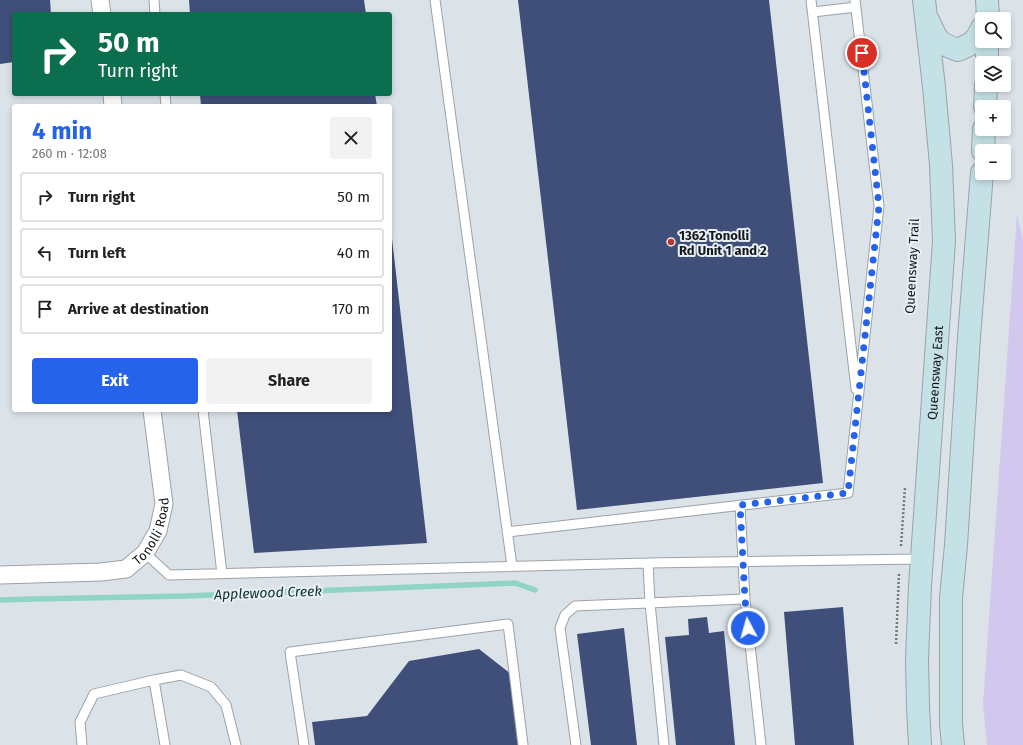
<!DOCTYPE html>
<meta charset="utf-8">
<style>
:root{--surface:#fff;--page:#f2f2f2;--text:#202124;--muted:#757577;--line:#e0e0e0;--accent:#2563eb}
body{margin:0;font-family:"Fira Sans",sans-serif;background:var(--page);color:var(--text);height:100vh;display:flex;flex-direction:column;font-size:15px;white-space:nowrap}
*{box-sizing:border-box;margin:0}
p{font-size:13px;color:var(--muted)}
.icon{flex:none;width:22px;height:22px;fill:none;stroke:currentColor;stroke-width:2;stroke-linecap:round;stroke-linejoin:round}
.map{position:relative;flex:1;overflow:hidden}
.details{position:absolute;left:12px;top:104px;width:380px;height:308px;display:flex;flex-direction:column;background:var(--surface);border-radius:4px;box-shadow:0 2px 6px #0003}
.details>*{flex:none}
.top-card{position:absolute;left:12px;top:12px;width:380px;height:84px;border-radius:4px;box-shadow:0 2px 6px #0003;background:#0b6e4f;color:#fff;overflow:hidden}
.controls{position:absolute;left:975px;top:12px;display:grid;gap:8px}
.controls a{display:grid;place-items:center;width:36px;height:36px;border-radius:4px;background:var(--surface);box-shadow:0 2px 6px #0003;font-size:20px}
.pin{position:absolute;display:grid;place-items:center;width:34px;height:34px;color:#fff;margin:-17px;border:2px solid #fff;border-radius:50%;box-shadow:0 1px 4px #0007}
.me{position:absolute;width:44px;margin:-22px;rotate:354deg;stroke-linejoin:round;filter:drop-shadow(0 0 3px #0008)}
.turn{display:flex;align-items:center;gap:14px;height:84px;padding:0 20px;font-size:18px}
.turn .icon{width:52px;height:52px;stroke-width:2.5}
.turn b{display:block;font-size:28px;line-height:34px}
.round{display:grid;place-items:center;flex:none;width:42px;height:42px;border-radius:4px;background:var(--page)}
.headline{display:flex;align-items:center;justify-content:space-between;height:68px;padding:0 20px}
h1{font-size:24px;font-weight:700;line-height:30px;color:var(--accent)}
.action{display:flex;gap:8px;margin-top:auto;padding:8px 20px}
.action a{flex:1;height:46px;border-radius:4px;background:var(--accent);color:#fff;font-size:16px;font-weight:700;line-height:46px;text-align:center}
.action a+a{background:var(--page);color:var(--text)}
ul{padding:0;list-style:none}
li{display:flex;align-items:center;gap:12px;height:50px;margin:0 8px 6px;padding:0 12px;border:2px solid var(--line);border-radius:4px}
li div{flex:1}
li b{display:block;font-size:15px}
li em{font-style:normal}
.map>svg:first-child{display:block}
.green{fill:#d2c8ee}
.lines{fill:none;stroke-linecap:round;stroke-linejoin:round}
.stream{stroke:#8fd4c4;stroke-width:5.5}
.building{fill:#3f4f79}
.lane-casing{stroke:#9ba3a8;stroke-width:11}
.street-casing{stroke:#9ba3a8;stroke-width:19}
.secondary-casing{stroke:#9ba3a8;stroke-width:24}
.path{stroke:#73787c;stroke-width:2.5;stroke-dasharray:2 2;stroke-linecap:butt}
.lane{stroke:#fff;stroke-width:9}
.street{stroke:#fff;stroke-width:17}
.secondary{stroke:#c4e1e6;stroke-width:22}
.route{stroke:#2563eb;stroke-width:7;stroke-dasharray:0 12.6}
.poi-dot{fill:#c1332f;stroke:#e8f0f6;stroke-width:1.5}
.labels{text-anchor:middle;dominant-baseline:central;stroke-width:4;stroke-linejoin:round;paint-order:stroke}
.poi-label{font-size:13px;font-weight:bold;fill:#15181a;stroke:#e8f0f6;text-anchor:start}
.street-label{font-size:13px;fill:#15181a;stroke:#e8f0f6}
.water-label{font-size:14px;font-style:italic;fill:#0f312a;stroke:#e8f0f6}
</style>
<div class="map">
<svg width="1023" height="745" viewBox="0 0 1023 745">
<rect width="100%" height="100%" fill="#dbe3e9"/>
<path class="green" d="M1017 214 1023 241V745H987L983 704Z"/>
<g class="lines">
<path class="stream" d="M0 600 34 599 186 596 515 583 535 590"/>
</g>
<path class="building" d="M0 0H50L51 14H14V62L0 64Z
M189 0H364L366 14H190Z
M518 0H769L823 483 577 510Z
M200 94H375L377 106H201Z
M390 230H391L427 543 254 553 237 410H390Z
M843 607 854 745H795L784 612Z
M707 617 709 633 724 631 735 745H676L665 637 689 635 688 619Z
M624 628 637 745H591L577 634Z
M479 649 511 674 519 745H315L312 722 367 716 409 661Z"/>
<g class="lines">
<defs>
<path id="lane" d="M154 0 155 14
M435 0 512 566
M811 0 856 389
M813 12 856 7
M165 94 166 106
M203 410 222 574
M740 505 745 599 761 745
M507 532 848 493 879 206 855 0
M145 553 169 575 648 563
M154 680 165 745
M82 745 80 722 94 694 154 680 181 675 211 687 226 705 236 745
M304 745 290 652 508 624 523 745
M576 745 560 628 565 615 575 606 745 599
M664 745 650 603 648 563 921 559"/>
<g id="street">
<path d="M100 0 102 14"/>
<path d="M112 94 113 106"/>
<path id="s1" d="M0 575 101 572 126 569 145 553 158 531 164 504 152 410"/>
</g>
<g id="secondary">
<path d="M987 0 988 19"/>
<path d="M928 20C937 40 937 43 958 50 973 43 975 43 982 28"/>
<path d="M987 63V41"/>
<path d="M985 107 986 85"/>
<path d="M983 151 984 129"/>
<path id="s2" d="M920 745 918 707 917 659 920 586 944 241 941 165 934 87 924 0"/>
<path d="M953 745 951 724V598L956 545 969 337 982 173"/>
</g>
</defs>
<use href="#lane" class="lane-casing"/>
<use href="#street" class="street-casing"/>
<use href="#secondary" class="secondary-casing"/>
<path class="path" d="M901 546 905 487
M896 644 899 573"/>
<use href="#lane" class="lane"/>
<use href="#street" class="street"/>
<use href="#secondary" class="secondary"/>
</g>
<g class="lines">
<path class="route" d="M748 628 745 599 740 505 848 493 879 206 862 53"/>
</g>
<circle class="poi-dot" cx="671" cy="242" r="4"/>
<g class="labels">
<g class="poi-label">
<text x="679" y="235">1362 Tonolli<tspan x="679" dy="15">Rd Unit 1 and 2</tspan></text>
</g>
<g class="street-label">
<text transform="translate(912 266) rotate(-87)">Queensway Trail</text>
<text stroke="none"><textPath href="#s2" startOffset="373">Queensway East</textPath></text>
<text stroke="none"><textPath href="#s1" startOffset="174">Tonolli Road</textPath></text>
</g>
<g class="water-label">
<text transform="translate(268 593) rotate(-2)">Applewood Creek</text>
</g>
</g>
</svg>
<div class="controls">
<a><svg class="icon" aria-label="search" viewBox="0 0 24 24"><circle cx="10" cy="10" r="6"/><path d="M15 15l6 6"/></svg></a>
<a><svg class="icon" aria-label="layers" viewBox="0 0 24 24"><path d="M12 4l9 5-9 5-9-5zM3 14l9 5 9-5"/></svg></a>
<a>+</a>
<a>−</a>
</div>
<div class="pin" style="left:862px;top:53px;background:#d93025"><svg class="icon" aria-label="arrive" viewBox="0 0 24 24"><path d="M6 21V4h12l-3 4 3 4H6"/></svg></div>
<svg class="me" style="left:748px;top:628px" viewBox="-20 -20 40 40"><circle r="17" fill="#2563eb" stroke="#fff" stroke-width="3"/><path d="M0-11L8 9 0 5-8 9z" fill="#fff"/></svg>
<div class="top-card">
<div class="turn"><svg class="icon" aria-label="right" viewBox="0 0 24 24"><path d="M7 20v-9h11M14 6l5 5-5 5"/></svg><div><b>50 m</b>Turn right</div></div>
</div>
<section class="details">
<div class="headline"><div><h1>4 min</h1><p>260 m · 12:08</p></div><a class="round"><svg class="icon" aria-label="close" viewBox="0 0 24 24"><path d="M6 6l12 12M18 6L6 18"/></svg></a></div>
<ul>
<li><svg class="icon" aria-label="right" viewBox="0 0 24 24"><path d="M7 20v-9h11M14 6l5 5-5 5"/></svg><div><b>Turn right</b></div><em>50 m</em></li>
<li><svg class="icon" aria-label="left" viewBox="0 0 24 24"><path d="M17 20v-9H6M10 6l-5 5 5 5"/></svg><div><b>Turn left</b></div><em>40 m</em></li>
<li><svg class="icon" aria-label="arrive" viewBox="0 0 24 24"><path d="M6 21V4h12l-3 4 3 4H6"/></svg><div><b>Arrive at destination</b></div><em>170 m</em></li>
</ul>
<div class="action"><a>Exit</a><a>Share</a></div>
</section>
</div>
